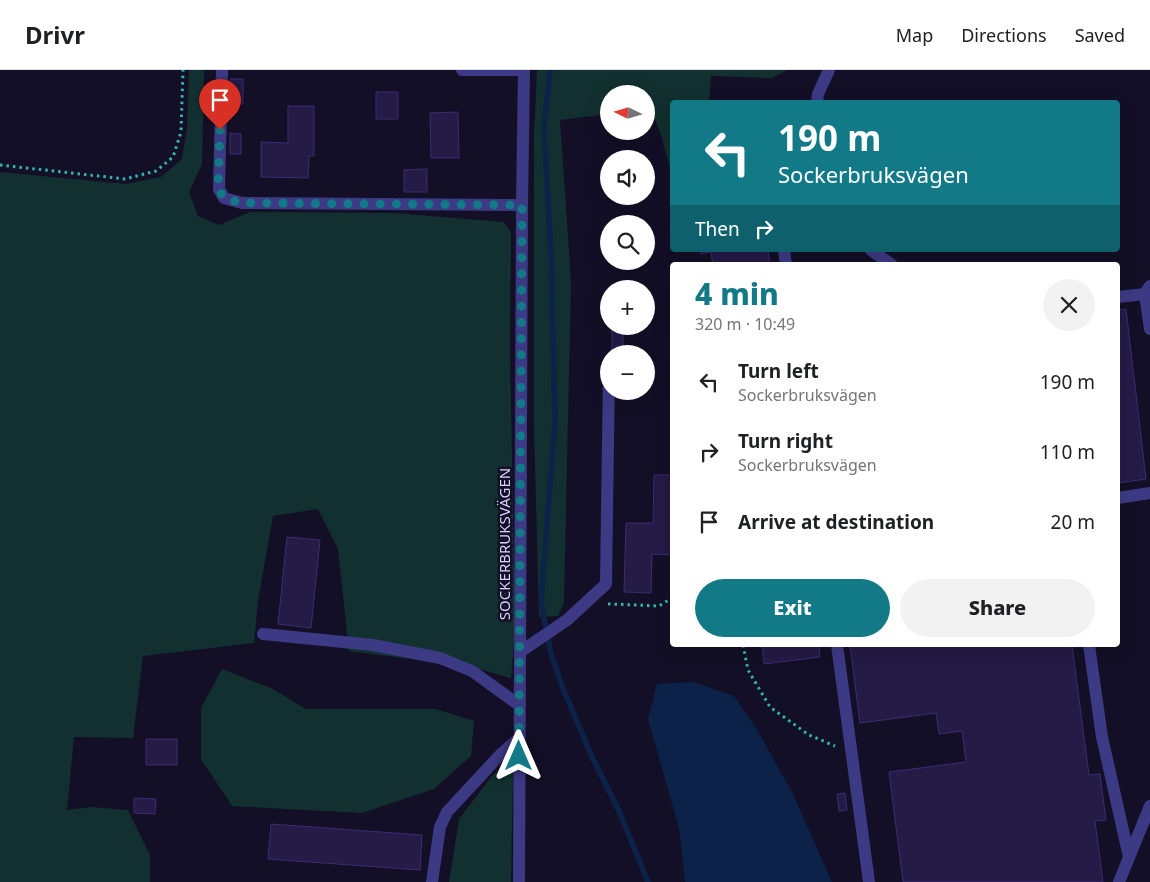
<!DOCTYPE html>
<meta charset="utf-8">
<style>
:root{--surface:#fff;--page:#f2f2f2;--text:#202124;--muted:#757577;--line:#e0e0e0;--accent:#127987}
body{margin:0;font-family:"Noto Sans",sans-serif;background:var(--page);color:var(--text);height:100vh;display:flex;flex-direction:column;font-size:19px;white-space:nowrap}
*{box-sizing:border-box;margin:0}
p{font-size:16px;color:var(--muted)}
.icon{flex:none;width:28px;height:28px;fill:none;stroke:currentColor;stroke-width:2;stroke-linecap:round;stroke-linejoin:round}
.map{position:relative;flex:1;overflow:hidden}
.details{position:absolute;left:670px;top:192px;width:450px;height:385px;display:flex;flex-direction:column;background:var(--surface);border-radius:5px;box-shadow:0 5px 20px #0002}
.details>*{flex:none}
.guide{position:absolute;left:670px;top:30px;width:450px;height:152px;border-radius:5px;box-shadow:0 5px 20px #0002;background:#127987;color:#fff;overflow:hidden}
.needle{width:32px;rotate:275deg}
.tools{position:absolute;left:600px;top:15px;display:grid;gap:10px}
.tools a{display:grid;place-items:center;width:55px;height:55px;border-radius:50%;background:var(--surface);box-shadow:0 5px 20px #0002;font-size:25px}
.pin{position:absolute;display:grid;place-items:center;width:42px;height:42px;color:#fff;margin:-51px -21px;border-radius:50% 50% 50% 0;rotate:-45deg;box-shadow:0 0 5px #0007}
.pin .icon{rotate:45deg}
.me{position:absolute;width:55px;margin:-28px;rotate:0deg;stroke-linejoin:round;filter:drop-shadow(0 0 4px #0008)}
.turn{display:flex;align-items:center;gap:18px;height:105px;padding:0 25px;font-size:22px}
.turn .icon{width:65px;height:65px;stroke-width:2.5}
.turn b{display:block;font-size:35px;line-height:42px}
.then{display:flex;align-items:center;height:48px;padding:0 25px;background:#0003;gap:10px;font-size:19px}
.round{display:grid;place-items:center;flex:none;width:52px;height:52px;border-radius:26px;background:var(--page)}
.head{display:flex;align-items:center;justify-content:space-between;height:85px;padding:0 25px}
h1{font-size:30px;font-weight:800;line-height:38px;color:var(--accent)}
.primary-button{display:flex;gap:10px;margin-top:auto;padding:10px 25px}
.primary-button a{flex:1;height:58px;border-radius:30px;background:var(--accent);color:#fff;font-size:20px;font-weight:800;line-height:58px;text-align:center}
.primary-button a+a{background:var(--page);color:var(--text)}
ul{padding:0;list-style:none}
li{display:flex;align-items:center;gap:15px;height:70px;padding:0 25px}
li div{flex:1}
li b{display:block;font-size:19px}
li em{font-style:normal}
header{display:flex;align-items:center;gap:30px;box-sizing:border-box;height:70px;padding:0 25px;background:var(--surface);border-bottom:1px solid var(--line)}
header strong{font-size:24px}
nav{display:flex;gap:28px;margin-inline-start:auto;font-size:18px}
.map>svg:first-child{display:block}
.green{fill:#12302f}
.water{fill:#0c2248}
.lines{fill:none;stroke-linecap:round;stroke-linejoin:round}
.stream{stroke:#0c2248;stroke-width:5.5}
.building{fill:#241b47;stroke:#3b2d73}
.path{stroke:#2fb8b0;stroke-width:3;stroke-dasharray:2.5 4;stroke-linecap:butt}
.minor{stroke:#3d3a85;stroke-width:12}
.route{stroke:#127987;stroke-width:9;stroke-dasharray:0 16.2}
.labels{text-anchor:middle;dominant-baseline:central;stroke-width:5;stroke-linejoin:round;paint-order:stroke}
.street-label{font-size:15px;fill:#d9d4ff;stroke:#130f26}
</style>
<header>
<strong>Drivr</strong>
<nav><a>Map</a><a>Directions</a><a>Saved</a></nav>
</header>
<div class="map">
<svg width="1150" height="812" viewBox="0 0 1150 812">
<rect width="100%" height="100%" fill="#130f26"/>
<path class="green" d="M189 0H204L202 94 189 122 198 146 219 155 250 142 394 143 504 152 511 163 510 278 515 560 511 608 472 597 349 581 338 479 318 439 273 446 258 531 254 573 143 586 133 668 74 667 67 740 91 737 128 740 150 785V812H0V102L126 114 161 107 182 89 187 58Z
M537 0H787L772 8 711 6 709 32H672V106L661 64 651 40H646V24H609V44L560 50 571 211 564 533 558 546 539 547 534 357V67Z
M222 599 271 618 306 639H436L474 651 471 686 434 719 362 743 232 736 201 689V638Z
M508 689 513 700 511 812H449L459 749 492 706Z"/>
<path class="water" d="M694 612 734 626 756 658 793 724 832 812H685L679 758 648 649 657 614Z"/>
<g class="lines">
<path class="stream" d="M550 0 544 57 551 183 555 351 541 531 551 584 562 616 592 687 619 741 648 812"/>
</g>
<path class="building" d="M230 9H243V34H230Z
M376 22H398V49H376Z
M288 36H314V86H309L308 108 261 107V72L288 73Z
M458 42 459 88H431L430 43Z
M230 63 241 64V84H230Z
M427 99V122H404V100Z
M700 180H768L770 195H713L711 182 701 184Z
M1126 239 1146 409 1118 413V240Z
M612 260H623V284H612Z
M654 405H672V485L652 484 651 523 624 522 626 453H653Z
M287 467 320 470 311 558 278 554Z
M762 575H819L820 587 764 594Z
M850 575H1072L1089 705 1100 704 1106 750 1095 751 1103 812H903L889 702 966 692 962 661 939 664 936 643 860 653Z
M146 669H177V695H146Z
M845 723 847 740 839 741 837 724Z
M134 728 156 729 155 744 134 743Z
M271 754 422 765 420 800 268 789Z"/>
<g class="lines">
<path class="path" d="M0 95 125 109 156 101 173 87 181 62 183 0
M608 534 659 536 672 528
M743 575 748 600 770 637 809 665 835 676"/>
<path class="minor" d="M222 0 219 119 224 128 242 133 522 135
M462 0H524
M817 32 818 24 829 0
M784 180 786 195
M871 180 892 195
M1150 216 1145 224 1150 259
M1118 227 1145 224
M1118 428 1150 423
M263 564 373 575 440 588 472 601 519 635
M837 575 869 812
M1089 575 1102 667 1129 787
M520 582 567 550 606 514 609 302
M432 812 440 757 447 742 500 685 519 668
M519 812 522 135 524 0
M1119 812 1150 736"/>
</g>
<g class="lines">
<path class="route" d="M220 60 218 119 224 128 242 133 522 135 519 686"/>
</g>
<g class="labels">
<g class="street-label">
<text transform="translate(504 474) rotate(-90)">SOCKERBRUKSVÄGEN</text>
</g>
</g>
</svg>
<div class="tools">
<a><svg class="needle" viewBox="-14 -14 28 28"><path d="M0-13l5 13h-10z" fill="#e53935"/><path d="M0 13l5-13h-10z" fill="#757577"/></svg></a>
<a><svg class="icon" aria-label="sound" viewBox="0 0 24 24"><path d="M4 9h4l5-4v14l-5-4H4zM17 9q2 3 0 6"/></svg></a>
<a><svg class="icon" aria-label="search" viewBox="0 0 24 24"><circle cx="10" cy="10" r="6"/><path d="M15 15l6 6"/></svg></a>
<a>+</a>
<a>−</a>
</div>
<div class="pin" style="left:220px;top:60px;background:#d93025"><svg class="icon" aria-label="arrive" viewBox="0 0 24 24"><path d="M6 21V4h12l-3 4 3 4H6"/></svg></div>
<svg class="me" style="left:519px;top:686px" viewBox="-20 -20 40 40"><path d="M0-17L14 15 0 8-14 15z" fill="#127987" stroke="#fff" stroke-width="4"/></svg>
<div class="guide">
<div class="turn"><svg class="icon" aria-label="left" viewBox="0 0 24 24"><path d="M17 20v-9H6M10 6l-5 5 5 5"/></svg><div><b>190 m</b>Sockerbruksvägen</div></div>
<div class="then">Then<svg class="icon" aria-label="right" viewBox="0 0 24 24"><path d="M7 20v-9h11M14 6l5 5-5 5"/></svg></div>
</div>
<section class="details">
<div class="head"><div><h1>4 min</h1><p>320 m · 10:49</p></div><a class="round"><svg class="icon" aria-label="close" viewBox="0 0 24 24"><path d="M6 6l12 12M18 6L6 18"/></svg></a></div>
<ul>
<li><svg class="icon" aria-label="left" viewBox="0 0 24 24"><path d="M17 20v-9H6M10 6l-5 5 5 5"/></svg><div><b>Turn left</b><p>Sockerbruksvägen</p></div><em>190 m</em></li>
<li><svg class="icon" aria-label="right" viewBox="0 0 24 24"><path d="M7 20v-9h11M14 6l5 5-5 5"/></svg><div><b>Turn right</b><p>Sockerbruksvägen</p></div><em>110 m</em></li>
<li><svg class="icon" aria-label="arrive" viewBox="0 0 24 24"><path d="M6 21V4h12l-3 4 3 4H6"/></svg><div><b>Arrive at destination</b></div><em>20 m</em></li>
</ul>
<div class="primary-button"><a>Exit</a><a>Share</a></div>
</section>
</div>
